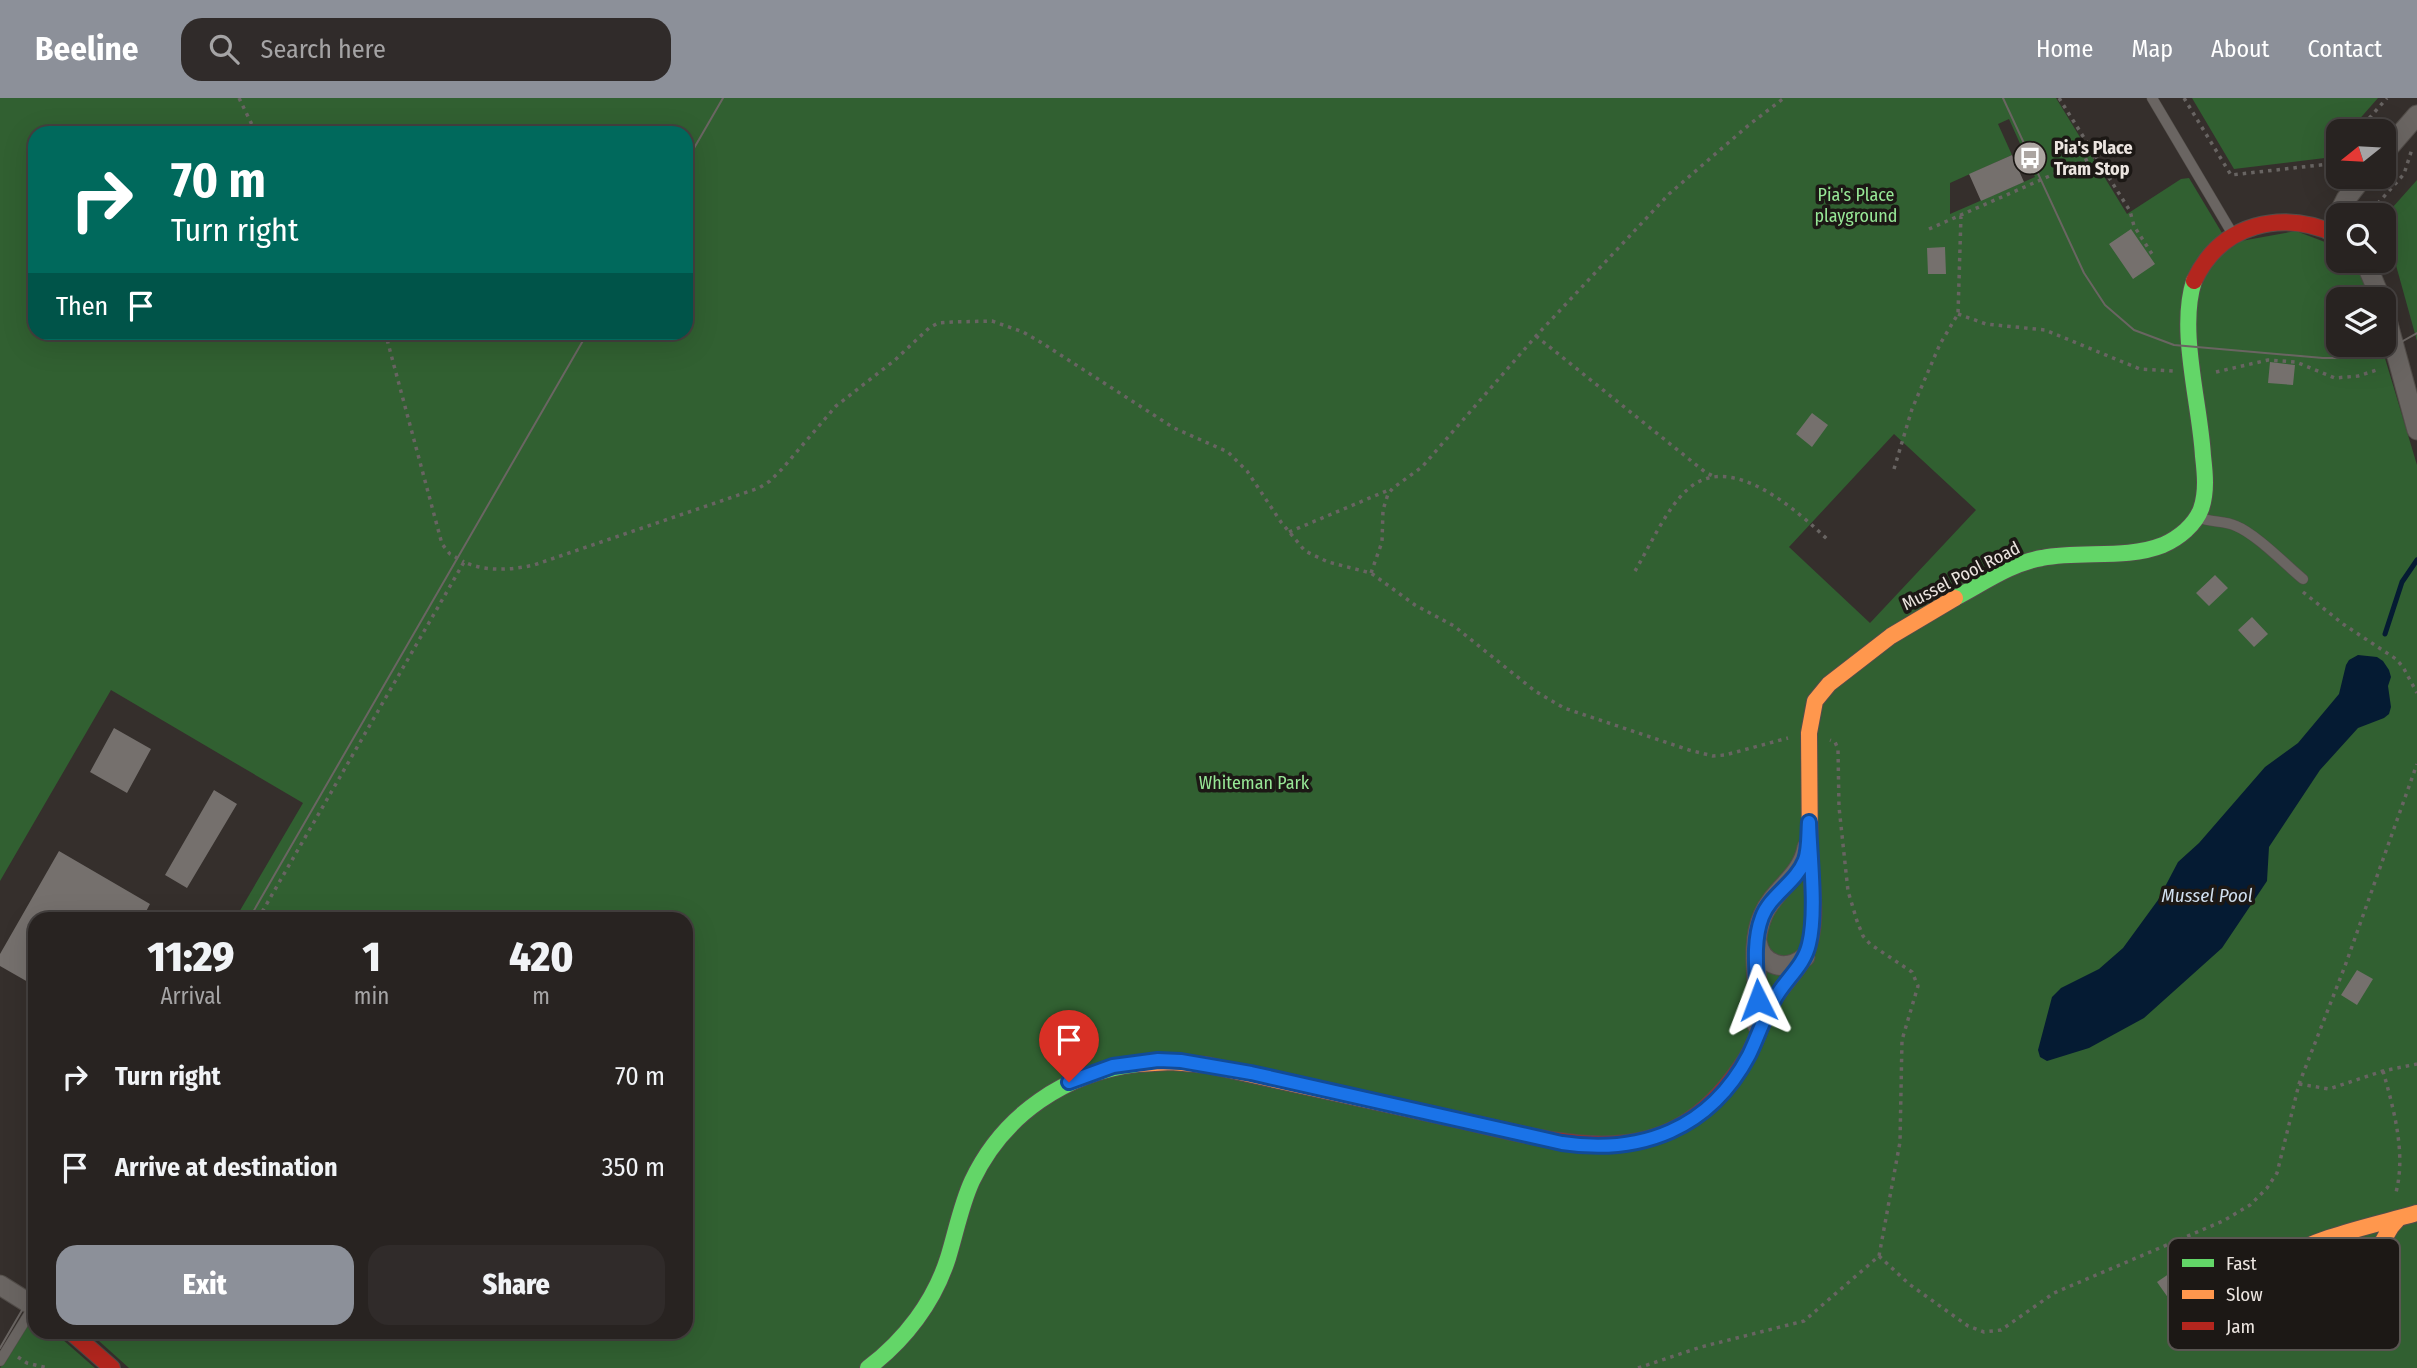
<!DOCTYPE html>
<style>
:root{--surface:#282321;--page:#302b2a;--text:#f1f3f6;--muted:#a5a4a5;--line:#44403f;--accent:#8c9099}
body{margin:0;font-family:"Fira Sans Condensed",sans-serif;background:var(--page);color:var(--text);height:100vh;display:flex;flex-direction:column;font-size:26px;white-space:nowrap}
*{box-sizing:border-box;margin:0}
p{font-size:23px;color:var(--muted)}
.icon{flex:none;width:38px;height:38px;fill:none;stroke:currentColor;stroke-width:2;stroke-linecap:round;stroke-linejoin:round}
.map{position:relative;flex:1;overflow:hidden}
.sheet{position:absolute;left:28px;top:814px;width:665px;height:427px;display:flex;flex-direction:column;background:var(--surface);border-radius:21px;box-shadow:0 7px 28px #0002,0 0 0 2px var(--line)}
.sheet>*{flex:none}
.banner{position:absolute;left:28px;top:28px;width:665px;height:214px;border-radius:21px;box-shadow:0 7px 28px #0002,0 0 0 2px var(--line);background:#00695c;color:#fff;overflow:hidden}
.needle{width:46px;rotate:252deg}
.fabs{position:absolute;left:2326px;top:21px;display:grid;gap:14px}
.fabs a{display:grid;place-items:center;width:70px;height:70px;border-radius:14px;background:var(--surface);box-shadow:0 7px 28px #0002,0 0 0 2px var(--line);font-size:35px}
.pin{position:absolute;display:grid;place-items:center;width:60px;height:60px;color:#fff;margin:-72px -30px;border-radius:50% 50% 50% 0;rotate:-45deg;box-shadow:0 0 7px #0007}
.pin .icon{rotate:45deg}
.me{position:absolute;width:77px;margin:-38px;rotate:357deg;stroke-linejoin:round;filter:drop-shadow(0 0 5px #0008)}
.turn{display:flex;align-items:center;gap:24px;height:147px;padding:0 28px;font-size:32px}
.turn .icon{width:91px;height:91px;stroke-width:2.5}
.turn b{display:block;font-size:49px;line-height:60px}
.then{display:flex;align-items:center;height:66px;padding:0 28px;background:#0003;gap:14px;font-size:26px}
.eta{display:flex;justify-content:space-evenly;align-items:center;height:119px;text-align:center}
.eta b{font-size:42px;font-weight:800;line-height:49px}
.cta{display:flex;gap:14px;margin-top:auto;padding:14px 28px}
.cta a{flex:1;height:80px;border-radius:21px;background:var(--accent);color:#fff;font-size:28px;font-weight:800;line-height:80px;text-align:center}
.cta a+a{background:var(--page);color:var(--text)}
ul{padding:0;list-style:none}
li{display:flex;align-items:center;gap:21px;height:91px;padding:0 28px}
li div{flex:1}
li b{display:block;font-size:26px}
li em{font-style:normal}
header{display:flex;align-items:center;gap:42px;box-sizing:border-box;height:98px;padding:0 35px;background:var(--accent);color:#fff}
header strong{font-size:33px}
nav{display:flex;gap:38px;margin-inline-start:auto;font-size:24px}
.search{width:490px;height:63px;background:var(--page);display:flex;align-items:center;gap:18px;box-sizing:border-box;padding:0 24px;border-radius:21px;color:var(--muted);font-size:26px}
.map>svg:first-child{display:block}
.green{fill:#316031;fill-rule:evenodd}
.water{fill:#051b33}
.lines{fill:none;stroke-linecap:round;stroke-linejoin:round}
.stream{stroke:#051b33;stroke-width:5}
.building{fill:#75706d}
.lane-casing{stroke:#524d49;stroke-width:11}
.street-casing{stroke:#524d49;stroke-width:21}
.fast-casing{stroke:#524d49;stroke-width:18}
.slow-casing{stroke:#524d49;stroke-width:18}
.jam-casing{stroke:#524d49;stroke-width:18}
.path{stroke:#686462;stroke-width:3.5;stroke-dasharray:3.5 5;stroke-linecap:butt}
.lane{stroke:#6a6562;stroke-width:10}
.street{stroke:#6a6562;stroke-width:19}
.fast{stroke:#63d668;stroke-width:16}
.slow{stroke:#ff974d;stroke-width:16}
.jam{stroke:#b3261e;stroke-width:16}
.tram{stroke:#6a6562;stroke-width:2}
.route-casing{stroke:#114b97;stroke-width:18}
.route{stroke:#1a73e8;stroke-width:12}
.labels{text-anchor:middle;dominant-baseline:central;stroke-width:7;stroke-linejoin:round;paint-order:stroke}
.poi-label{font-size:18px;font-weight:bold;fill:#ece5e0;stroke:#1c1815;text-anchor:start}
.park-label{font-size:18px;fill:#97e796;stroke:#1c1815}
.street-label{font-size:18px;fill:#ece5e0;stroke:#1c1815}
.water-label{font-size:19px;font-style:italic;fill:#d0dfef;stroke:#1c1815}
.key{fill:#1c1815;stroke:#5a5652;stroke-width:2}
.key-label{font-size:19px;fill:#ece5e0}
</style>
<header>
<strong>Beeline</strong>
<div class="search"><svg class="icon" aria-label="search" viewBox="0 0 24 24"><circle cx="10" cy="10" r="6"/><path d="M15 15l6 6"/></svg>Search here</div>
<nav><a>Home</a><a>Map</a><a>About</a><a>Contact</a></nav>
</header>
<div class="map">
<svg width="2417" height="1270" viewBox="0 0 2417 1270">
<rect width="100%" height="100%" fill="#352f2c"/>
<path class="green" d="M0 0H2056L2127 116 2181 81 2189 80 2231 150 2241 143 2296 133 2338 149V163H2352C2361 175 2366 187 2370 201H2338V247H2381L2417 367V1270H129L89 1234H686V821H235L303 705 111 592 0 783ZM2009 21 2035 79 1950 116V85L2012 57 1998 26ZM35 35H686V234H35ZM1894 336 1976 412 1870 525 1789 449Z
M2192 0H2378L2349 33H2338V45L2325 60 2234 71Z
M2417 82V243L2384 124V119Z
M32 1218 35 1220V1234H54L95 1270H0Z"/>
<path class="water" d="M2358 557 2377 559 2383 563 2389 572 2391 579 2388 588 2391 609 2389 616 2384 620 2358 630 2320 672 2269 749 2267 783 2222 850 2144 920 2089 950 2047 963 2040 959 2038 952 2052 899 2061 890 2099 871 2123 850 2158 802 2178 764 2199 745 2265 669 2298 645 2339 596 2346 567 2349 562Z"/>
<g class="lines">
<path class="stream" d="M2385 536 2402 484 2417 462"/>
</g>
<path class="building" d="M2012 57 2024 84 1981 103 1969 76Z
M2131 131 2155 166 2133 181 2109 146Z
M1945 149 1946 176H1928L1927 150Z
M2270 264 2295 267 2293 287 2268 285Z
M1812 315 1828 327 1812 349 1796 336Z
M2215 477 2228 490 2209 508 2196 495Z
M2252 519 2268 536 2254 549 2238 532Z
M114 630 151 651 127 695 90 674Z
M214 692 237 706 187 790 165 777Z
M59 753 150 806 142 821H35V888L0 868V856Z
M2357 872 2373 881 2357 907 2341 897Z
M2179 1169 2191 1185 2169 1201 2157 1184Z"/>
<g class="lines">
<defs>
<path id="lane" d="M2152 0 2232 135
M2198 419C2210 425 2224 422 2236 428 2256 436 2286 467 2303 481
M0 1263 34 1208"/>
<path id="street" d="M2384 55 2417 17
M2330 133 2346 101 2363 79
M2365 163 2381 201
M2384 211 2417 332
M1757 843C1761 868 1786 875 1805 859
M1757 927C1762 892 1748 851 1763 817 1774 791 1802 779 1807 749
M0 1187 35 1209"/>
<path id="fast" d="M1955 500C1982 486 2011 465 2042 460 2082 452 2125 462 2163 447 2179 440 2195 427 2201 411 2207 394 2205 375 2203 358 2200 305 2178 232 2194 183
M868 1270C905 1242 934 1204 948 1160 956 1134 961 1107 972 1083 1003 1017 1066 974 1138 966"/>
<path id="slow" d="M1810 759 1809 635 1815 603 1829 586 1891 538 1955 500
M1138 966 1171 964 1207 967 1459 1022
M2398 1121 2391 1129C2377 1152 2361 1188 2345 1208 2342 1211 2336 1214 2332 1217 2286 1250 2242 1197 2282 1163 2309 1140 2380 1126 2417 1115"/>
<path id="jam" d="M2194 183C2221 125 2282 111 2338 137
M1459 1022C1574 1048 1671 1080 1746 961 1756 945 1762 925 1770 908 1779 890 1795 877 1804 860 1819 831 1812 790 1810 759
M71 1234 112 1270"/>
</defs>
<use href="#lane" class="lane-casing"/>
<use href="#street" class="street-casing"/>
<use href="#fast" class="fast-casing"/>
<use href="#slow" class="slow-casing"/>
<use href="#jam" class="jam-casing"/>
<path class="path" d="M239 0 256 35
M2059 0 2130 113 2134 128 2152 156
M2184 0 2231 77 2329 66 2338 76
M2358 33 2387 0
M2329 66 2338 55
M2372 112 2404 76 2412 51
M1929 131 2095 58
M2384 149 2388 166
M1958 216 1986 226 2045 232 2140 271 2174 273
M385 234 442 446 450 456 464 464
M1536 238 1705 374 1713 378
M2216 274 2268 262 2296 264 2335 280 2358 278 2380 271
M1894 371 1912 311 1940 246 1958 216 1961 117
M1289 434 1391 391
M1635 473C1650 448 1666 411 1687 392 1730 351 1799 414 1829 443
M1371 475 1382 444 1383 412 1388 396 1393 390 1422 369 1536 238 1669 96 1750 26 1784 0
M2303 494 2343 526 2396 561 2403 569 2417 595
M258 821 464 464C486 474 511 472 534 467L759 390 770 383 782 371 836 308 895 262 929 230 938 225 952 224 992 223 1023 234 1042 245 1174 330 1228 354 1247 373 1281 424 1305 453 1328 464 1371 475 1415 507 1454 528 1535 593 1564 610 1689 652 1713 658 1725 657 1788 640
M2383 973C2394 1012 2407 1058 2395 1098
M2299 986 2329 991 2383 973 2417 966
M1879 1158 1909 1186 1968 1228 1984 1234 2001 1232 2054 1195 2223 1123 2250 1107 2267 1090 2277 1075 2299 986 2345 868 2417 666
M18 1259 27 1265 48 1270
M1638 1270 1701 1249 1804 1223 1879 1158 1900 1044 1902 942 1918 888 1912 874 1870 846 1863 838 1857 823 1848 793 1839 709 1838 651 1835 644 1830 642"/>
<use href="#lane" class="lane"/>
<use href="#street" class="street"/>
<use href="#fast" class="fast"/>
<use href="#slow" class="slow"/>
<use href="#jam" class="jam"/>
<path class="tram" d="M2003 0 2084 175 2105 207 2134 232 2174 247 2323 260H2359L2370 257 2394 248 2417 235
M686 64 723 0
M249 821 588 234
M0 1250 35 1190"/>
</g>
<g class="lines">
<defs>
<path id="route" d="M1069 984 1113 968 1158 962 1181 963 1251 975 1562 1045C1641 1057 1710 1031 1749 957 1758 939 1763 921 1773 904 1783 883 1804 869 1809 846 1817 814 1810 759 1809 724 1808 736 1809 751 1805 762 1796 785 1770 797 1762 819 1752 845 1757 875 1758 902"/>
</defs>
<use href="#route" class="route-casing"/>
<use href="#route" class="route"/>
</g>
<defs>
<symbol id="bus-disc" viewBox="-11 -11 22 22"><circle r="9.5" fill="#aca5a1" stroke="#1c1815"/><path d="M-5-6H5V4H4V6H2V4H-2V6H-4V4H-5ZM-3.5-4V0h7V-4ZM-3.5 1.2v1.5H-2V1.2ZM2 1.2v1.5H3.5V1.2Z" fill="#fff"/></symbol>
</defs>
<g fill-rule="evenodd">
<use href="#bus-disc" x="2011" y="41" width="38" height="38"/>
</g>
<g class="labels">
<g class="poi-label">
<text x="2054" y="50">Pia's Place<tspan x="2054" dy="21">Tram Stop</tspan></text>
</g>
<g class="park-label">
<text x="1856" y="97">Pia's Place<tspan x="1856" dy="21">playground</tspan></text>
<text x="1254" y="685">Whiteman Park</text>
</g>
<g class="street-label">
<text transform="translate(1961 478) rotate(-27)">Mussel Pool Road</text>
</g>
<g class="water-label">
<text x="2207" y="797">Mussel Pool</text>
</g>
</g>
<rect x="2168" y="1140" width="232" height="112" rx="10" class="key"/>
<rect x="2182" y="1161" width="32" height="8" fill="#63d668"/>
<rect x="2182" y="1192" width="32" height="9" fill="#ff974d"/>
<rect x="2182" y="1224" width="32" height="8" fill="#b3261e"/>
<g class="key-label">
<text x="2226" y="1172">Fast</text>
<text x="2226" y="1203">Slow</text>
<text x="2226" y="1235">Jam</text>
</g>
</svg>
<div class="fabs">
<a><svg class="needle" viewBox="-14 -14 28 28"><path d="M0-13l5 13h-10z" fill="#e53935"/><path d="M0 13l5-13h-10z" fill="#a5a4a5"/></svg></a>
<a><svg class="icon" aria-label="search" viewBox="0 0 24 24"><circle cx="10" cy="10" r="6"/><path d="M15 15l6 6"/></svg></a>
<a><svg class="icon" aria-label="layers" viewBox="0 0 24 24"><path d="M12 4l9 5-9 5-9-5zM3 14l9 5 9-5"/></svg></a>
</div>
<div class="pin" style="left:1069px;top:984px;background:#d93025"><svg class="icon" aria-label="arrive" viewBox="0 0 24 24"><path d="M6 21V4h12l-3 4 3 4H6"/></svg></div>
<svg class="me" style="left:1758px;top:902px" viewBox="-20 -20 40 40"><path d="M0-17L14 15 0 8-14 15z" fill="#1a73e8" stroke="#fff" stroke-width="4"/></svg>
<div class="banner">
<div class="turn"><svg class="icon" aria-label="right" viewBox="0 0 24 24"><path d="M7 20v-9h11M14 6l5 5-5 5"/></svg><div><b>70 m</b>Turn right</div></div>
<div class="then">Then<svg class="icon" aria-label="arrive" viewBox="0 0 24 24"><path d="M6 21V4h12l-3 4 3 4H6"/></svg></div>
</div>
<section class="sheet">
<div class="eta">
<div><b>11:29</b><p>Arrival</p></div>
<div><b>1</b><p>min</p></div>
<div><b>420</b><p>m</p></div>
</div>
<ul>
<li><svg class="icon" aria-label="right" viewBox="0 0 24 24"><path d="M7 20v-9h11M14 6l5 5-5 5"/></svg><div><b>Turn right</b></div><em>70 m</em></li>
<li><svg class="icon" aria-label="arrive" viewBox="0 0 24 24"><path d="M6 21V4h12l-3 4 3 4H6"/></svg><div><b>Arrive at destination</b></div><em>350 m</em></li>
</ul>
<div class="cta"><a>Exit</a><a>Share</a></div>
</section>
</div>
